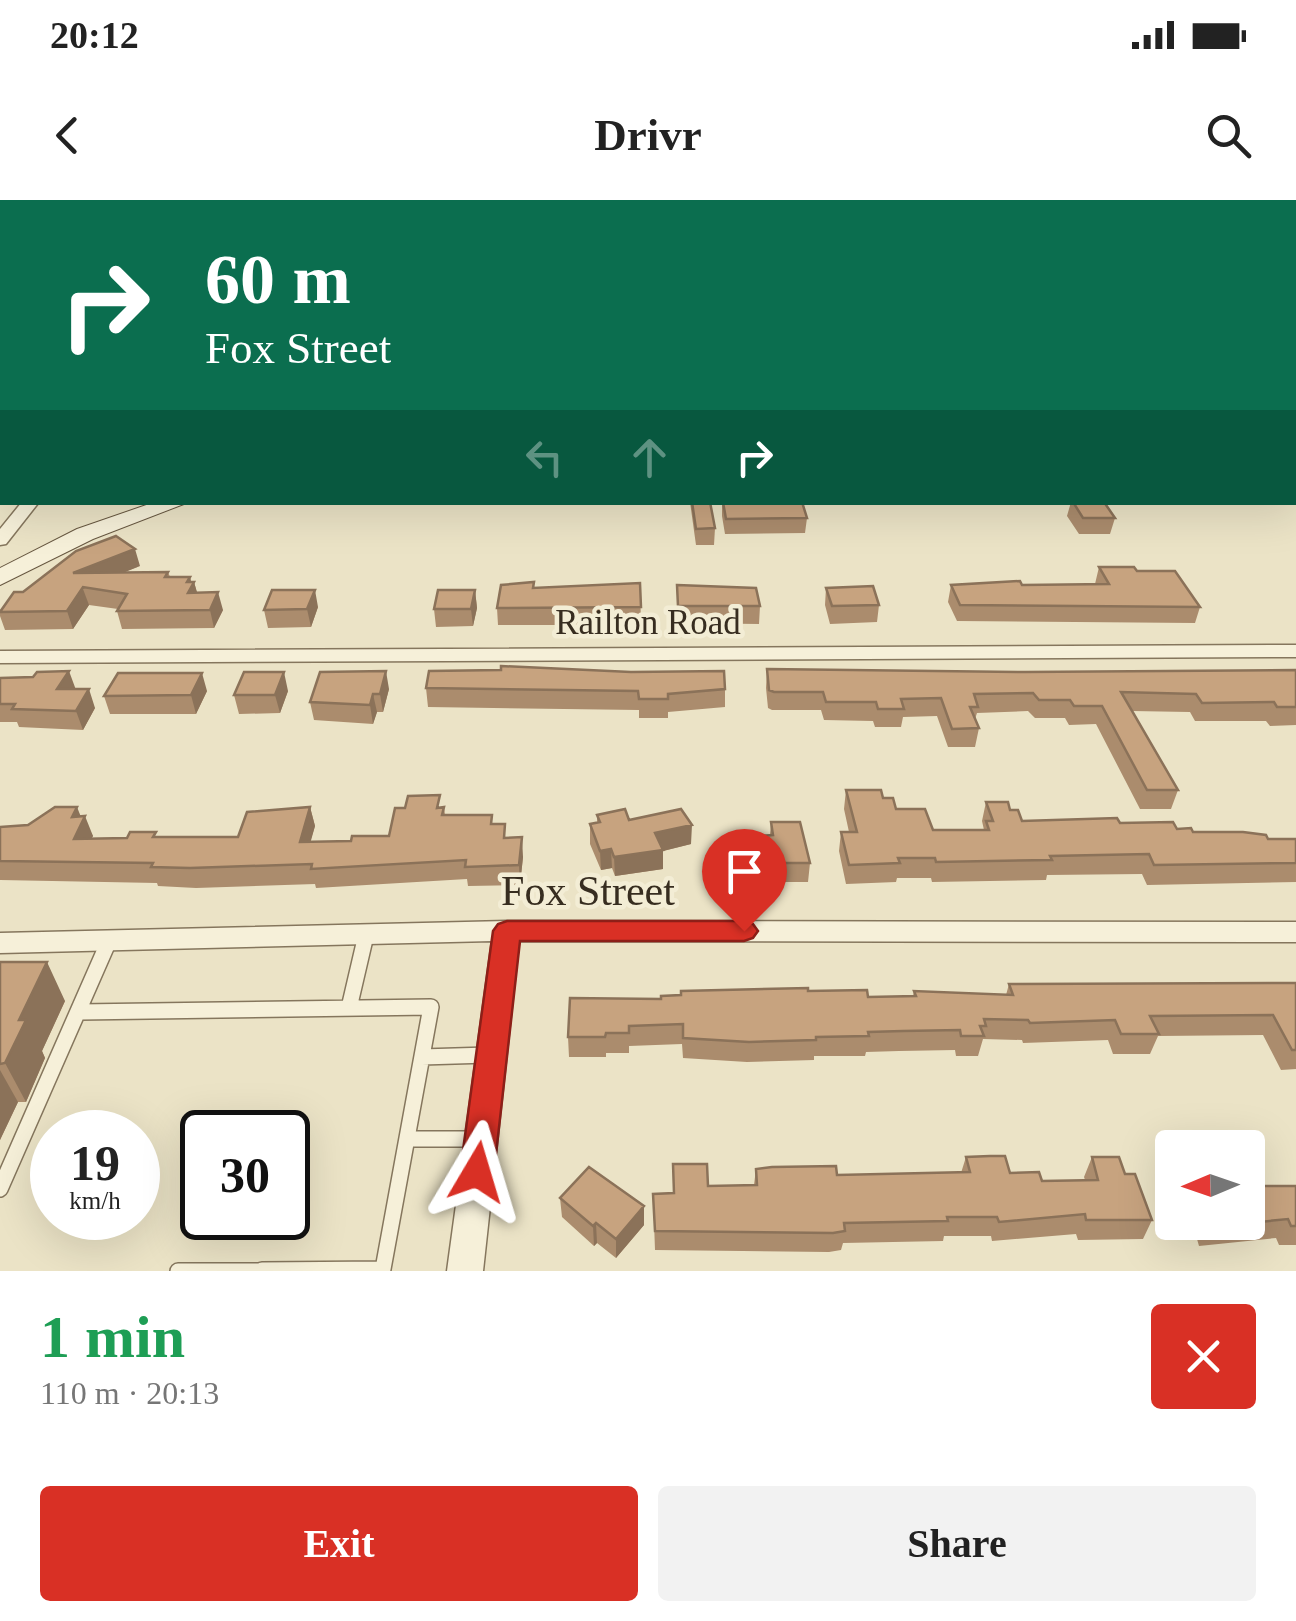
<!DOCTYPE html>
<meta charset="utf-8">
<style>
:root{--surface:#fff;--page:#f2f2f2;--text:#222;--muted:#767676;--accent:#d93025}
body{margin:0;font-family:"Times New Roman",serif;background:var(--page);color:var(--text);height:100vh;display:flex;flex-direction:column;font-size:38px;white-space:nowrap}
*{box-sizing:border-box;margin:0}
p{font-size:32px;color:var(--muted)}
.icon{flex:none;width:55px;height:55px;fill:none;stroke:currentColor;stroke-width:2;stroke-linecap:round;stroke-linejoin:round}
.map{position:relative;height:1071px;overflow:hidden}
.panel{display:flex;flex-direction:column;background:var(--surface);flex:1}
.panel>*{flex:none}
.banner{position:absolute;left:0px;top:0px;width:1298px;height:305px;box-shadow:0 10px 40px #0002;background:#0b6e4f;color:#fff;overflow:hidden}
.needle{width:65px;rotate:268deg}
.tools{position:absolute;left:1155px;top:930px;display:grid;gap:20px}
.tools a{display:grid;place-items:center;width:110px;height:110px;border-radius:10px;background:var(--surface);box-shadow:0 10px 40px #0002;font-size:50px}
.speed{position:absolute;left:30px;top:910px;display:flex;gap:20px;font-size:50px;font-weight:700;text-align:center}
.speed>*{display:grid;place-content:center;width:130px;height:130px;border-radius:50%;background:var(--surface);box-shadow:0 10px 40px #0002;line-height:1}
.speed small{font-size:25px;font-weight:400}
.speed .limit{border:5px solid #111;border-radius:15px;background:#fff;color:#111}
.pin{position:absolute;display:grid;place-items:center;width:85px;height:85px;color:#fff;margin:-102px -42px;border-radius:50% 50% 50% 0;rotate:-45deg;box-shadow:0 0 10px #0007}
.pin .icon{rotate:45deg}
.me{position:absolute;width:110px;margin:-55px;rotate:7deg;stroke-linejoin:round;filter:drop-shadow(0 0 8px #0008)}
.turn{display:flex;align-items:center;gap:35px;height:210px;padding:0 40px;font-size:45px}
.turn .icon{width:130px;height:130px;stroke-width:2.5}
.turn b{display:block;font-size:70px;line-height:85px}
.lanes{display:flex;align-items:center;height:95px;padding:0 40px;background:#0003;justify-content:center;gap:50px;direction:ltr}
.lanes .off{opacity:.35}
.round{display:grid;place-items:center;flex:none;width:105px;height:105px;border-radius:10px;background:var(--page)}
.head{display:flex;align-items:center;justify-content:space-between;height:170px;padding:0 40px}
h1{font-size:60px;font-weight:700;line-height:75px;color:#1e9e55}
.primary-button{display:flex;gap:20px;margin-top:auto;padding:20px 40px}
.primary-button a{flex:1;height:115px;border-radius:10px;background:var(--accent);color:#fff;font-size:40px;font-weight:700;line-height:115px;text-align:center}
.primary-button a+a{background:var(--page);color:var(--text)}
.status{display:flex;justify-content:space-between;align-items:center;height:70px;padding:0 50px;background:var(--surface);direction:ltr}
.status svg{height:28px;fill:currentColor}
header{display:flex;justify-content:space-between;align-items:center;height:130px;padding:0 40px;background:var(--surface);font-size:45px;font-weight:700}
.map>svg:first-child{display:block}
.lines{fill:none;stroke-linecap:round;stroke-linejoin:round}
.stream{stroke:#6e8d88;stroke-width:4}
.lane-casing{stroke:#85765d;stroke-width:18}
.street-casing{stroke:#85765d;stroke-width:3}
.secondary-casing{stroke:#675740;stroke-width:2}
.lane{stroke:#f6f0d9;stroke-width:15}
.street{fill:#f6f0d9;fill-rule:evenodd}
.secondary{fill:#f6f0d9;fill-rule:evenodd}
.wall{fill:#ab8c6d}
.shaded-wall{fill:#8b7259}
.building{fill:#c7a37f;stroke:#8b7259;stroke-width:2.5}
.route{fill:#d93025;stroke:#8d1f18;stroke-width:2.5}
.labels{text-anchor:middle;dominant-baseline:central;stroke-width:9;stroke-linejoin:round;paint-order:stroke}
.street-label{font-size:35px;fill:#372d20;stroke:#f3edd5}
.near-street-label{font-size:42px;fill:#372d20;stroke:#f3edd5}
</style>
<div class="status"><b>20:12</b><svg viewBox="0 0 49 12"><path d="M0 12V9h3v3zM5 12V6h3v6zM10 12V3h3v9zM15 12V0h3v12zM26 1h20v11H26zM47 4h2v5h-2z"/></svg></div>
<header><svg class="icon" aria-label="back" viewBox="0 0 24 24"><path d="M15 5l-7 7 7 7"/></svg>Drivr<svg class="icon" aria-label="search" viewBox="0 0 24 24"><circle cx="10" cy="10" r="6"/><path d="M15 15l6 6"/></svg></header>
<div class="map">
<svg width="1296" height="1071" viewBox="0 0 1296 1071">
<rect width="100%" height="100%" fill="#ebe3c6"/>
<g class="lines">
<path class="stream" d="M479 2 514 0"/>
<defs>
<path id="lane" d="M349 808 366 735
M80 812 431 807 383 1069 262 1070
M422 857 488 855
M407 939H477
M0 989 108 743
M178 1071H262"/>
<path id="street" d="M496 0H748L495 2Z
M780 0H790L791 2H782Z
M912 0H922L924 2H914Z
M1295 53H1296V59H1295Z
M22 302H39L6 344 0 345V329Z
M1296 445V457L0 463V451Z
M507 721 1296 722V742L519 741 483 1071H447L492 741 0 753V733Z"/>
<path id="secondary" d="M1295 275H1296V289H1295Z
M0 280 2 281V294H0Z
M155 302H189L93 339 0 385V368L77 329Z"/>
</defs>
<use href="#lane" class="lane-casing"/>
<use href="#street" class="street-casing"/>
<use href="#secondary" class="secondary-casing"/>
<use href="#lane" class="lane"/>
<use href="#street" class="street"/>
<use href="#secondary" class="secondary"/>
</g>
<path class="wall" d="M0 0H264L262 2H2V93H0Z
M1077 0H1296V39L1295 2H1080Z
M2 215V261H0V220Z
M690 302H710L715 328 714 345H696Z
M722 302 807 318 805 333 725 334 722 316Z
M1071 302H1104L1115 318 1110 334H1079L1067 316Z
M140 366 124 372H168L170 377H190L191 382H194L197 393 223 410 214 428 122 429 117 411 118 409 89 405 73 429 5 430 0 416V410L23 392Z
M1099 367 1137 371 1200 407 1195 423 957 421 948 402 951 385 1095 384Z
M534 382V388L640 383 641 425H498L497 408Z
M677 385 760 406 759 424 678 423Z
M826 388 879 405 877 422 830 424 825 405Z
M475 390 477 408 473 426 436 427 434 409Z
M318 407 311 427 268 428 264 410Z
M767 469 1025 472 1296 470V525L1270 526 1266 521H1195L1190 512 1132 511 1178 590 1171 609H1140L1096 524 1069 525 1065 518H1035L1028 511 977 513 975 519 979 528 975 547H948L937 516 903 517 901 527H875L873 521 824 520 821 510H772L768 508 766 488Z
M0 478 75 489 95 508 83 530 19 527 17 522H0Z
M426 488 725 489V507L668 512V518H639V510L428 507Z
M389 489 383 512H377L373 524 314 520 310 502Z
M207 491 196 514H110L104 496Z
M288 491 280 513 239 514 234 495Z
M846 590 883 598 896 609 933 630H984L982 621 986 602 1010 610 1022 621 1120 623 1177 629 1193 632 1268 639H1296V682L1147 685 1142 674 1047 675 1046 680 932 682 931 678H897L896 682 846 684 839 651 841 632H849L844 609Z
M310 607 315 626 310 642 351 641 389 636 441 608 444 607 445 615 493 624 523 657 520 685 468 686 467 679 316 688 315 684 196 688 158 686 157 683 0 680V627L28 625 80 616 93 636 91 638 238 637Z
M597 615 629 620 691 644 663 651V669L615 676 612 668 601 670 590 644V624L597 623Z
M771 622 810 663 808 682H758L755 655 756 636 770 635Z
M0 762 65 801 42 851 45 858 26 902H18L0 940Z
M1296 783V869L1281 870 1263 835 1158 836 1150 854H1113L1108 840 1023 843 1022 840 983 839 978 856H956L955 850 899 851 866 852 865 856H814V860L747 862 683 858 682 844 629 846V853H606V857H569L568 837 661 799 808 791 868 797 913 796 914 791 1006 795 1009 784Z
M966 957 1010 973 1042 981 1085 980 1084 977 1092 957 1125 974 1152 1020 1143 1039 1078 1040 1076 1034 992 1041 991 1036H944L943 1041 843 1043 841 1050 829 1052 655 1050 653 994 673 993V964L708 986 754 985 756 969 837 975 961 973Z
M1172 982V1019L1164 998Z
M1296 986V1045H1279L1276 1038 1199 1046 1197 1039H1180L1174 1022H1248Z
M560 998 644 1006V1025L616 1058 597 1043 594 1046 562 1017Z"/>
<path class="shaded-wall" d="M135 349 140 366 83 389 89 405 73 429 67 411 73 373Z
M190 377 192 386 194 382 199 399 193 410 187 382Z
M315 390 318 407 311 427 307 409Z
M475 390 477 408 473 426 471 409Z
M218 392 223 410 214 428 210 410Z
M69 471 76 490 57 489Z
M386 471 389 489 383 512 380 494Z
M284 472 288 491 280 513 275 495Z
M202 473 207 491 196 514 191 495Z
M89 489 95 508 83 530 76 511Z
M373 494 377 512 373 524 370 505Z
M77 607 83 622 85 616 93 636 82 658 74 639 72 617Z
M310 607 315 626 305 662 300 642Z
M692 625 691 644 663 651V669L615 676 614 657 655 633Z
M522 637 523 657 520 685 519 665Z
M611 649 612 668 601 670 600 651Z
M47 762 65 801 42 851 45 858 26 902 5 863 19 820Z
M0 870 18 902 0 940Z
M644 1006V1025L616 1058V1039Z
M596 1023 597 1043 594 1046 593 1026Z"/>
<path class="building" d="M0 0H174L171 2H2V81H0Z
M226 0H252L250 2H224Z
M417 0H442L441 2H416Z
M530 0H618V2L554 1 553 2H529Z
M673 0H757L758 2H673Z
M814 0H897L899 2H816Z
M1013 0H1039L1042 2H1015Z
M1093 0H1296V28L1295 2H1096Z
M1295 151 1296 152 1295 192Z
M2 215V246H0V220Z
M692 302H710L715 328 696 329Z
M723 302H802L807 318 726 319Z
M1073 302H1104L1115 318H1083Z
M116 336 135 349 73 373 168 372 165 377H190L187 382H194L188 393 218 392 210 410 117 411 127 394 83 387 67 411 0 412 14 392H23L76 351Z
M1099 367H1134L1137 371H1175L1200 407 960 405 951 385 1020 381 1022 385 1109 384Z
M534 382 533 388 640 383 641 407 497 408 501 385Z
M677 385 756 388 760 406H678Z
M873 386 879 405 832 406 826 388Z
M272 390H315L307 409 264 410Z
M438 390H475L471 409H434Z
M501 466 631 472 724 471 725 489 668 494V499H639L638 491 426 488 429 471 501 470Z
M767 469 1025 472 1296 470V507H1277L1274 502 1202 503 1196 494 1121 492 1178 590H1147L1102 506H1074L1070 500H1039L1033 493 974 494 978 507H970L979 528 952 529 941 498 901 499 904 509H878L876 502H826L823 492H774L769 490Z
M69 471 57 489H89L76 511 12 509 15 504H0V478L33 477 37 472Z
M386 471 380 494H373L370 505 310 502 320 472Z
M244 472H284L275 495H234Z
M118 473H202L191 495 104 496Z
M846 590H881L883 598H893L896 609H925L933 630H989L986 621H993L986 602H1008L1010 610H1018L1022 621 1117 618 1120 623 1173 622 1177 629 1191 628 1193 632H1243L1266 635 1268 639H1296V663L1154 665 1149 654 1050 656 1052 660 936 662 935 658H898L900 663 849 665 841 632H857Z
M440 595 437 608 444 607 442 615H492L491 624H505L504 638 522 637 519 665 465 667 466 660 311 669 312 664 190 668 151 667 153 663 0 661V627L28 625 55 607H77L72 617 85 616 74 639 127 638 130 632H156L153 637H238L247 612 310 607 300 642 351 641 352 636H389L395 608H405L408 596Z
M625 609 629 620 681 609 692 625 655 633 663 650 614 657 611 649 600 651 590 624 600 622 597 615Z
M771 622H800L810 663H760L756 636 773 635Z
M0 762H47L19 820H26L5 863 0 864Z
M1296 783V850H1292L1273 815 1150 816 1159 834H1121L1115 820 1030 823 1028 820 984 819 986 826H980L984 836H961L960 830 903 831 868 832 869 836 816 837V840L749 842 683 838V824L629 826V833H606L605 837H568L570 798 661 799V796L681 795V791L808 788V791L867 790 868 797 916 796 914 791 1013 795 1009 784Z
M990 956H1005L1010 973 1039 972 1042 981 1098 980 1092 957H1119L1125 974H1135L1152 1020H1086L1085 1014 999 1022 997 1017H947L948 1021 844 1023 845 1031 833 1033 655 1031 653 994 674 993 673 964H707L708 986 757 985 756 969 772 967 836 966 837 975 970 972 966 957Z
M589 967 644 1006 616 1039 596 1023 593 1026 560 998Z
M1248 986H1296V1026H1291L1288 1019 1210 1027 1208 1022H1248Z"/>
<path class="route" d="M507 721H744L753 724 758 731 753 738 744 741H520L494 972 489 983 477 987 465 983 460 972 493 731 498 724Z"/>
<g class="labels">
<g class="street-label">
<text x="648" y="422">Railton Road</text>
</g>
<g class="near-street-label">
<text x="588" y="691">Fox Street</text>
</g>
</g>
</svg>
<div class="tools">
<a><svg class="needle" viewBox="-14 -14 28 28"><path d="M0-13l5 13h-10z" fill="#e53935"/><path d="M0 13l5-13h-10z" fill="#767676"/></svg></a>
</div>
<div class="speed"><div>19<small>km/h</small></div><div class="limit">30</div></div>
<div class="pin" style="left:744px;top:731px;background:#d93025"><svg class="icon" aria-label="arrive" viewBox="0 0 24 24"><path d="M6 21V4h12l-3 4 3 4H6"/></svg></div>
<svg class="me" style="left:477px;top:972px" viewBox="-20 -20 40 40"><path d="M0-17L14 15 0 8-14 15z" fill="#d93025" stroke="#fff" stroke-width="4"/></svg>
<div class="banner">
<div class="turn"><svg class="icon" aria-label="right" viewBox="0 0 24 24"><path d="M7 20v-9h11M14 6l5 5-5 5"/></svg><div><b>60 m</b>Fox Street</div></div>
<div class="lanes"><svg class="icon off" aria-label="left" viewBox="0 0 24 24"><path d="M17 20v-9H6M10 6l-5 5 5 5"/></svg><svg class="icon off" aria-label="ahead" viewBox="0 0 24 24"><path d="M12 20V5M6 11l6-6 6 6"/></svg><svg class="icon" aria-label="right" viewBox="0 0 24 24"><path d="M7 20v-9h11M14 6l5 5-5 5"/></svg></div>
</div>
</div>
<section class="panel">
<div class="head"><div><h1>1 min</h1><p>110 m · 20:13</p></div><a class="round" style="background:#d93025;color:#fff"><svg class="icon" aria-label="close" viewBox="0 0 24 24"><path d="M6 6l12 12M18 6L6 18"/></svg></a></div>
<div class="primary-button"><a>Exit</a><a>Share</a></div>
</section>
